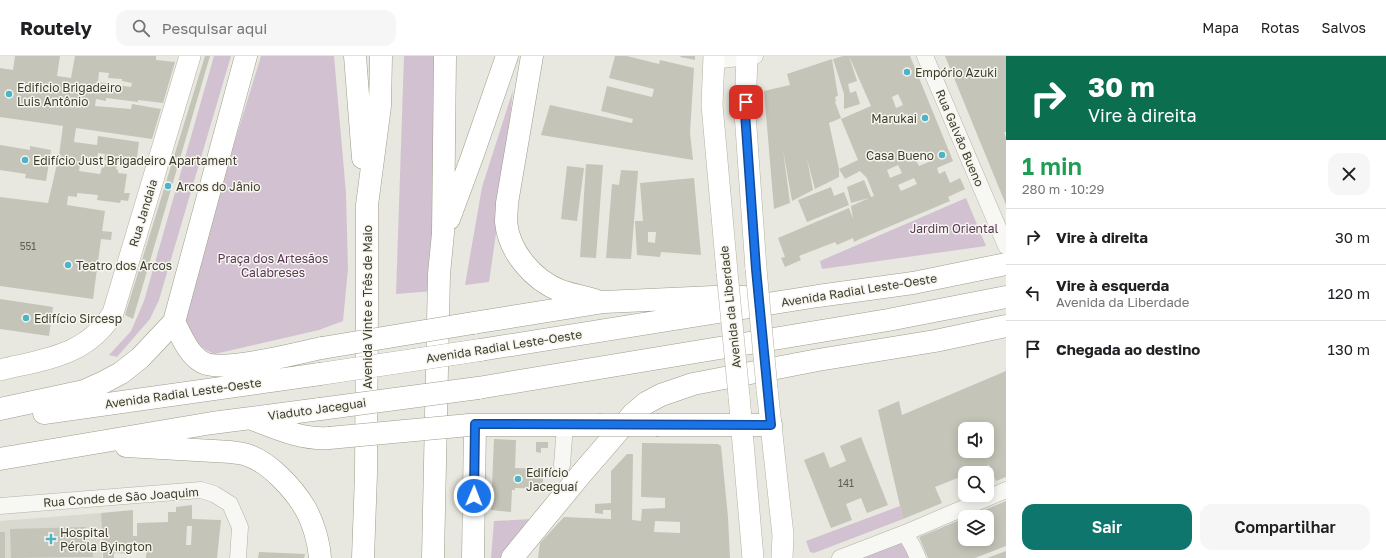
<!DOCTYPE html>
<html lang="pt">
<meta charset="utf-8">
<style>
:root{--surface:#fff;--page:#f6f6f6;--text:#202124;--muted:#757577;--line:#e0e0e0;--accent:#0f766e}
body{margin:0;font-family:"Golos Text",sans-serif;background:var(--page);color:var(--text);height:100vh;display:flex;flex-direction:column;font-size:15px;white-space:nowrap}
*{box-sizing:border-box;margin:0}
p{font-size:13px;color:var(--muted)}
.icon{flex:none;width:22px;height:22px;fill:none;stroke:currentColor;stroke-width:2;stroke-linecap:round;stroke-linejoin:round}
.map{position:relative;flex:1;overflow:hidden}
.details{display:flex;flex-direction:column;background:var(--surface);width:380px}
.details>*{flex:none}
.banner{background:#0b6e4f;color:#fff;overflow:hidden}
.fabs{position:absolute;left:958px;top:366px;display:grid;gap:8px}
.fabs a{display:grid;place-items:center;width:36px;height:36px;border-radius:8px;background:var(--surface);box-shadow:0 2px 10px #0003;font-size:20px}
.pin{position:absolute;display:grid;place-items:center;width:34px;height:34px;color:#fff;margin:-17px;border-radius:8px;box-shadow:0 2px 6px #0006}
.me{position:absolute;width:44px;margin:-22px;rotate:1deg;stroke-linejoin:round;filter:drop-shadow(0 0 3px #0008)}
.turn{display:flex;align-items:center;gap:14px;height:84px;padding:0 16px;font-size:18px}
.turn .icon{width:52px;height:52px;stroke-width:2.5}
.turn b{display:block;font-size:28px;line-height:34px}
.round{display:grid;place-items:center;flex:none;width:42px;height:42px;border-radius:12px;background:var(--page)}
.overview{display:flex;align-items:center;justify-content:space-between;height:68px;padding:0 16px}
h1{font-size:24px;font-weight:600;line-height:30px;color:#1e9e55}
.cta{display:flex;gap:8px;margin-top:auto;padding:8px 16px}
.cta a{flex:1;height:46px;border-radius:12px;background:var(--accent);color:#fff;font-size:16px;font-weight:600;line-height:46px;text-align:center}
.cta a+a{background:var(--page);color:var(--text)}
ul{padding:0;list-style:none}
li{display:flex;align-items:center;gap:12px;height:56px;padding:0 16px;border-top:1px solid var(--line)}
li div{flex:1}
li b{display:block;font-size:15px}
li em{font-style:normal}
header{display:flex;align-items:center;gap:24px;box-sizing:border-box;height:56px;padding:0 20px;background:var(--surface);border-bottom:1px solid var(--line)}
header strong{font-size:19px}
nav{display:flex;gap:22px;margin-inline-start:auto;font-size:14px}
.search{width:280px;height:36px;background:var(--page);display:flex;align-items:center;gap:10px;box-sizing:border-box;padding:0 14px;border-radius:12px;color:var(--muted);font-size:15px}
main{display:flex;flex:1;min-height:0}
.map>svg:first-child{display:block}
.built{fill:#dad9cf}
.green{fill:#d2c2d1}
.building{fill:#c5c4b8;fill-rule:evenodd}
.lines{fill:none;stroke-linecap:round;stroke-linejoin:round}
.minor-casing{stroke:#b2b2a6;stroke-width:17}
.major-casing{stroke:#b4b2a0;stroke-width:22}
.highway-casing{stroke:#9e9c89;stroke-width:23}
.minor{stroke:#f7f7f3;stroke-width:16}
.major{stroke:#fff;stroke-width:21}
.highway{stroke:#fff;stroke-width:22}
.major-bridge-casing{stroke:#b4b2a0;stroke-width:22;stroke-linecap:butt}
.highway-bridge-casing{stroke:#9e9c89;stroke-width:23;stroke-linecap:butt}
.major-bridge{stroke:#fff;stroke-width:21}
.highway-bridge{stroke:#fff;stroke-width:22}
.route-casing{stroke:#114b97;stroke-width:10}
.route{stroke:#1a73e8;stroke-width:7}
.poi-dot{fill:#4cb4c7;stroke:#f6f5f0;stroke-width:1.5}
.labels{text-anchor:middle;dominant-baseline:central;stroke-width:3;stroke-linejoin:round;paint-order:stroke}
.number-label{font-size:10px;fill:#60604e}
.poi-label{font-size:12px;fill:#3f3e2a;stroke:#f6f5f0;text-anchor:start}
.street-label{font-size:12px;fill:#3f3e2a;stroke:#f6f5f0}
.park-label{font-size:12px;fill:#5a3856;stroke:#f6f5f0}
</style>
<header>
<strong>Routely</strong>
<div class="search"><svg class="icon" aria-label="search" viewBox="0 0 24 24"><circle cx="10" cy="10" r="6"/><path d="M15 15l6 6"/></svg>Pesquisar aqui</div>
<nav><a>Mapa</a><a>Rotas</a><a>Salvos</a></nav>
</header>
<main>
<div class="map">
<svg width="1006" height="502" viewBox="0 0 1006 502">
<rect width="100%" height="100%" fill="#e8e8e0"/>
<path class="built" d="M101 457 102 502H0V465Z"/>
<path class="green" d="M214 0H231L159 244 150 263 117 301 109 299 131 275 144 245Z
M261 0H334L346 137 348 213 343 265 319 274 215 298C195 290 191 282 182 264L189 235Z
M404 0H438L434 235 396 238Z
M513 34 503 130 489 226 465 229 482 131Z
M966 142 986 190 822 213 820 205Z
M900 450 903 463 814 497 810 496 806 485Z
M532 463 505 502H491L494 465Z
M905 481 925 502H849Z"/>
<path class="building" d="M15 0H60L57 20 71 22 75 0H156V4L175 6 163 47 138 44V46L106 42V45L96 43 95 50 131 53 132 48 161 53 152 83 76 72 74 86 97 89 98 80 139 86 136 108 104 104 105 98 98 97 97 105 81 102 79 115 100 118 102 111 104 112 105 108 117 110 116 113 118 114V117L127 118 124 137H130L128 145 121 144 120 147 97 144 98 139 77 137V141L68 140 67 149 105 155 102 175 112 176 111 184 101 183 93 243 0 230V141L48 147 59 99 63 70 0 61V12L13 14ZM99 16 109 17 108 22 122 23V25L132 27 131 31 98 26Z
M205 0H210L133 263 125 259Z
M615 0H627L659 8 660 4 694 12 690 77 693 104 541 79 550 49 632 67 633 63 601 55 607 30 652 41 654 33 609 22Z
M681 0H695V4L680 1Z
M843 0H849L857 25 848 28 850 37 856 35 860 48 844 53V38L833 3Z
M849 0H910L953 105 937 112 939 118 945 115 950 127 960 122 965 133 948 141 950 145 860 183 854 186 853 182 837 189 835 186 799 200 801 204 785 211 781 202 785 201 778 182 849 152 853 163 851 150 869 142 851 147 847 131 864 124 871 141 874 140 867 122 860 115 845 123 839 113 858 104 841 63 871 50ZM898 38 903 49 896 52 892 41ZM927 96 931 105 919 110 915 102ZM898 109 902 117 890 122 887 114ZM914 122 917 128 901 135 898 129Z
M945 0H1006V76H1004L1006 82V149Z
M832 3 838 40 835 41 836 45 835 46 841 62 829 67 839 113V121L815 133 807 103 813 134 792 145 783 94 790 147 774 153 764 35 790 29 787 18Z
M0 89 30 94V90L51 94 46 125 25 122 26 118 0 114Z
M586 108 603 109 596 202 580 201Z
M567 110 584 112 577 165 561 163Z
M621 114 638 115 631 203 606 202 612 128 619 129Z
M694 122 701 199 661 196 660 201 637 199 635 165H643L640 127ZM648 176H656L655 187 648 186Z
M831 131 834 140 844 136 849 149 807 166 798 144Z
M0 243 53 251 49 280 0 273Z
M1006 315V421L996 425 989 409 970 417H965V419L935 431 942 447 903 463 878 354 899 345 902 359ZM965 373H987V395H965Z
M861 381 888 449 867 457 861 442 846 448 852 464 831 472 804 404 824 396 830 412 846 405 840 390Z
M494 383 516 384 515 412 543 413V433L515 432V434H512L511 456 491 454Z
M536 386H548V392H541V397L536 396Z
M642 387 718 388 721 390 728 461 730 502H538L540 487 564 461 611 463V454H603V458L595 457V448L611 447V415L627 398H633L632 464 641 465 642 453 665 452V442L641 441ZM655 465 680 466V477L654 476Z
M1006 445V490L975 502H928L919 481 965 462V483H987V461H968Z
M192 449V463L221 464 217 502H146L147 490H133L132 498 114 497V502H103L101 457 133 454V480H137V467L168 466V456H176V451ZM187 470H192L191 489H186Z
M86 471V492H92L93 501 11 502 10 473Z
M0 476H5V502H0Z
M1006 495V502H987Z
M259 496 305 498 304 502H258Z"/>
<g class="lines">
<defs>
<path id="minor" d="M925 0 1006 190
M713 5 755 0
M562 409 565 369
M0 450 201 434 214 438 230 448 240 471 238 502
M905 477 913 491 918 502
M840 502 905 477 1006 434"/>
<path id="major" d="M714 0 712 49 727 216
M747 0 745 57 756 213
M0 314C45 303 87 300 113 257L190 0
M767 333 783 479 782 502
M739 340 753 502"/>
<path id="highway" d="M355 0 363 102
M532 0 507 147C507 153 506 160 506 166 509 196 533 224 561 235 573 239 585 241 597 245
M449 163 472 101 507 0
M174 266C181 279 188 298 202 306 222 318 296 297 322 292
M473 267 604 246 714 241H745
M480 294 818 240 913 227 1006 208
M478 332 888 264 1006 241
M0 353 84 335 104 326 121 317 140 302 174 266 246 0
M44 357 320 318
M252 363C276 372 302 384 329 382
M469 369H599
M659 369H771
M126 390 231 396C236 397 242 397 247 399 269 406 293 432 305 452 313 466 319 486 320 502
M0 403 212 367 320 353
M363 502 366 418 367 250V149L380 50 381 0
M433 502 439 218 443 177 445 0
M473 502 475 369
M512 502 582 417 633 358 646 347 661 339 693 328 818 304 935 285 1006 270"/>
</defs>
<use href="#minor" class="minor-casing"/>
<use href="#major" class="major-casing"/>
<use href="#highway" class="highway-casing"/>
<use href="#minor" class="minor"/>
<use href="#major" class="major"/>
<use href="#highway" class="highway"/>
<defs>
<path id="major-bridge" d="M756 213 767 333
M727 216 739 340"/>
<path id="highway-bridge" d="M322 292 473 267
M320 318 480 294
M320 353 478 332
M599 369H659
M329 382 469 369"/>
</defs>
<use href="#major-bridge" class="major-bridge-casing"/>
<use href="#highway-bridge" class="highway-bridge-casing"/>
<use href="#major-bridge" class="major-bridge"/>
<use href="#highway-bridge" class="highway-bridge"/>
</g>
<g class="lines">
<defs>
<path id="route" d="M474 440 475 368 771 369 756 213 745 57 746 46"/>
</defs>
<use href="#route" class="route-casing"/>
<use href="#route" class="route"/>
</g>
<g class="poi-dot">
<circle cx="907" cy="16" r="4"/>
<circle cx="9" cy="38" r="4"/>
<circle cx="925" cy="62" r="4"/>
<circle cx="942" cy="99" r="4"/>
<circle cx="25" cy="104" r="4"/>
<circle cx="168" cy="130" r="4"/>
<circle cx="68" cy="209" r="4"/>
<circle cx="26" cy="262" r="4"/>
<circle cx="518" cy="423" r="4"/>
<path d="M49 477h4v4h4v4h-4v4h-4v-4h-4v-4h4z"/>
</g>
<g class="labels">
<g class="number-label">
<text x="28" y="190">551</text>
<text x="846" y="427">141</text>
</g>
<g class="poi-label">
<text x="915" y="16">Empório Azuki</text>
<text x="17" y="31">Edificio Brigadeiro<tspan x="17" dy="14">Luis Antônio</tspan></text>
<text x="917" y="62" text-anchor="end">Marukai</text>
<text x="934" y="99" text-anchor="end">Casa Bueno</text>
<text x="33" y="104">Edifício Just Brigadeiro Apartament</text>
<text x="176" y="130">Arcos do Jânio</text>
<text x="76" y="209">Teatro dos Arcos</text>
<text x="34" y="262">Edifício Sircesp</text>
<text x="526" y="416">Edifício<tspan x="526" dy="14">Jaceguaí</tspan></text>
<text x="60" y="476">Hospital<tspan x="60" dy="14">Pérola Byington</tspan></text>
</g>
<g class="street-label">
<text transform="translate(960 82) rotate(67)">Rua Galvão Bueno</text>
<text transform="translate(143 157) rotate(-73)">Rua Jandaia</text>
<text transform="translate(859 234) rotate(-9)">Avenida Radial Leste-Oeste</text>
<text transform="translate(367 251) rotate(-90)">Avenida Vinte e Três de Maio</text>
<text transform="translate(730 251) rotate(-96)">Avenida da Liberdade</text>
<text transform="translate(504 290) rotate(-9)">Avenida Radial Leste-Oeste</text>
<text transform="translate(183 337) rotate(-8)">Avenida Radial Leste-Oeste</text>
<text transform="translate(317 353) rotate(-8)">Viaduto Jaceguai</text>
<text transform="translate(121 441) rotate(-4)">Rua Conde de São Joaquim</text>
</g>
<g class="park-label">
<text x="954" y="172">Jardim Oriental</text>
<text x="273" y="202">Praça dos Artesãos<tspan x="273" dy="14">Calabreses</tspan></text>
</g>
</g>
</svg>
<div class="fabs">
<a><svg class="icon" aria-label="sound" viewBox="0 0 24 24"><path d="M4 9h4l5-4v14l-5-4H4zM17 9q2 3 0 6"/></svg></a>
<a><svg class="icon" aria-label="search" viewBox="0 0 24 24"><circle cx="10" cy="10" r="6"/><path d="M15 15l6 6"/></svg></a>
<a><svg class="icon" aria-label="layers" viewBox="0 0 24 24"><path d="M12 4l9 5-9 5-9-5zM3 14l9 5 9-5"/></svg></a>
</div>
<div class="pin" style="left:746px;top:46px;background:#d93025"><svg class="icon" aria-label="arrive" viewBox="0 0 24 24"><path d="M6 21V4h12l-3 4 3 4H6"/></svg></div>
<svg class="me" style="left:474px;top:440px" viewBox="-20 -20 40 40"><circle r="17" fill="#1a73e8" stroke="#fff" stroke-width="3"/><path d="M0-11L8 9 0 5-8 9z" fill="#fff"/></svg>
</div>
<section class="details">
<div class="banner">
<div class="turn"><svg class="icon" aria-label="right" viewBox="0 0 24 24"><path d="M7 20v-9h11M14 6l5 5-5 5"/></svg><div><b>30 m</b>Vire à direita</div></div>
</div>
<div class="overview"><div><h1>1 min</h1><p>280 m · 10:29</p></div><a class="round"><svg class="icon" aria-label="close" viewBox="0 0 24 24"><path d="M6 6l12 12M18 6L6 18"/></svg></a></div>
<ul>
<li><svg class="icon" aria-label="right" viewBox="0 0 24 24"><path d="M7 20v-9h11M14 6l5 5-5 5"/></svg><div><b>Vire à direita</b></div><em>30 m</em></li>
<li><svg class="icon" aria-label="left" viewBox="0 0 24 24"><path d="M17 20v-9H6M10 6l-5 5 5 5"/></svg><div><b>Vire à esquerda</b><p>Avenida da Liberdade</p></div><em>120 m</em></li>
<li><svg class="icon" aria-label="arrive" viewBox="0 0 24 24"><path d="M6 21V4h12l-3 4 3 4H6"/></svg><div><b>Chegada ao destino</b></div><em>130 m</em></li>
</ul>
<div class="cta"><a>Sair</a><a>Compartilhar</a></div>
</section>
</main>
